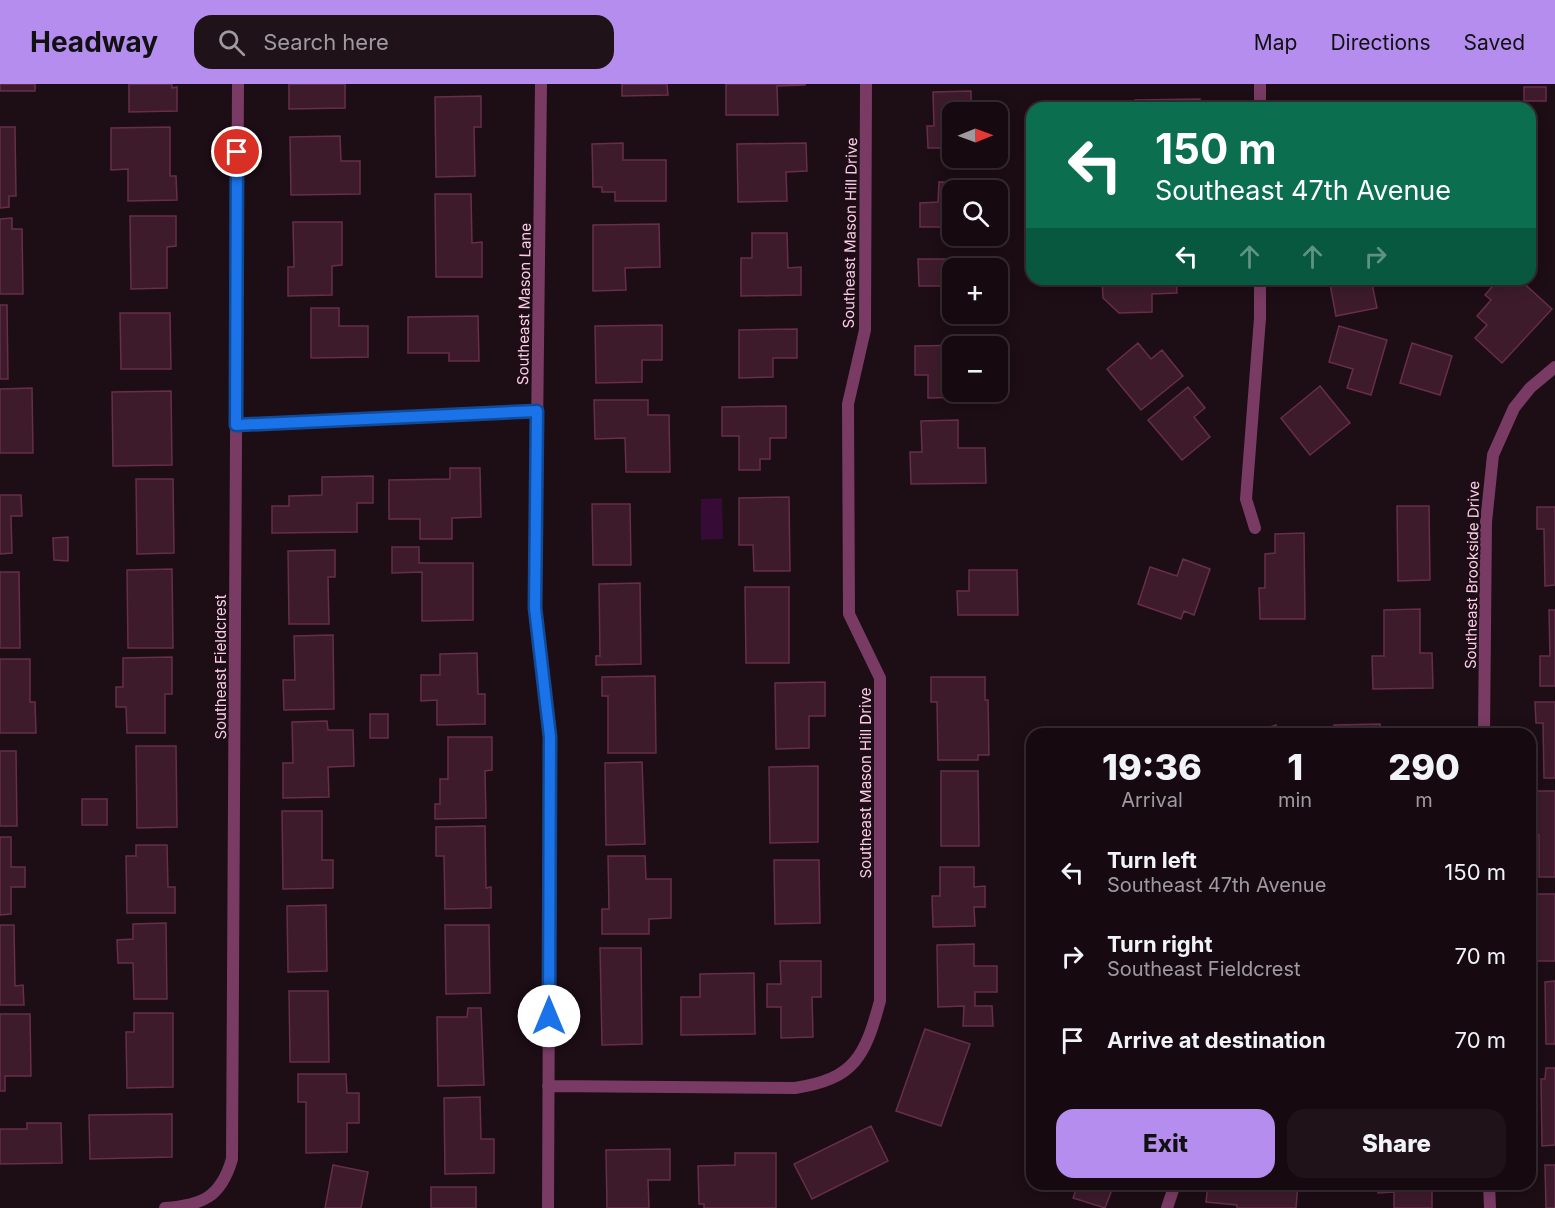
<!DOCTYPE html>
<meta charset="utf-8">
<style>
:root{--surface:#160a10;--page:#1f1319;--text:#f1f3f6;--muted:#9e9a9f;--line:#352b30;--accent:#b48dee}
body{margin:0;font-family:Inter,sans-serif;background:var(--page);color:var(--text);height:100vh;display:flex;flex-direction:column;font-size:22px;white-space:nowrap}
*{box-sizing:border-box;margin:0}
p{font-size:20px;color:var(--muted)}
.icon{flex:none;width:33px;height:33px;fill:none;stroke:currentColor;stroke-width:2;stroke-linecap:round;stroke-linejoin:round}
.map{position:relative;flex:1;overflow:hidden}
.drawer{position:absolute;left:1026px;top:644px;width:510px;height:462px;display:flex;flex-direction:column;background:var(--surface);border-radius:18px;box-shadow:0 3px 15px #0003,0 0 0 2px var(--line)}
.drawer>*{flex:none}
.guide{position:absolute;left:1026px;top:18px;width:510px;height:183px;border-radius:18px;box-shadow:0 3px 15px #0003,0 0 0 2px var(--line);background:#0b6e4f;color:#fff;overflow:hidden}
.needle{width:39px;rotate:89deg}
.controls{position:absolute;left:942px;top:18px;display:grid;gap:12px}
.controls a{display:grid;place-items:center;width:66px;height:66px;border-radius:12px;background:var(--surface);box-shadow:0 3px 15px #0003,0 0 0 2px var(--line);font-size:30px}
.pin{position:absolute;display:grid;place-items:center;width:51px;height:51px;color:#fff;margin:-26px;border:3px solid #fff;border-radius:50%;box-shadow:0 2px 6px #0007}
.me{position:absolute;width:66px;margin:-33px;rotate:0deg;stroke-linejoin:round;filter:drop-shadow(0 0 4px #0008)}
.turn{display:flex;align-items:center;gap:21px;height:126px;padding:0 30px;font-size:27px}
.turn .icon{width:78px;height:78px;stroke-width:2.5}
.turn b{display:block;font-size:42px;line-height:51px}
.lanes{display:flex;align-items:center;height:57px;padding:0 30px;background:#0003;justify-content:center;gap:30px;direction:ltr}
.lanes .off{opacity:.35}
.eta{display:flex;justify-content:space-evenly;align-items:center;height:102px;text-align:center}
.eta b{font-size:36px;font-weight:800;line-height:42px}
.button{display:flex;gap:12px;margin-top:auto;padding:12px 30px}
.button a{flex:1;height:69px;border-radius:18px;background:var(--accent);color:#111;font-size:24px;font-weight:800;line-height:69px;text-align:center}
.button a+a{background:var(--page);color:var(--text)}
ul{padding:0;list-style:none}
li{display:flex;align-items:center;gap:18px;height:84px;padding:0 30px}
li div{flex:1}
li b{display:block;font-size:22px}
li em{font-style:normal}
header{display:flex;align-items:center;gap:36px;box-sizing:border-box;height:84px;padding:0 30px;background:var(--accent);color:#111}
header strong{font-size:28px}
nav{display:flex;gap:33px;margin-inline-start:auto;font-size:21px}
.search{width:420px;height:54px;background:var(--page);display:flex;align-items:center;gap:15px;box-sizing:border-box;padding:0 21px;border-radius:18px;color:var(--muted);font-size:22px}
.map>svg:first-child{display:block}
.water{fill:#360c37}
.building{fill:#3d1b2b;stroke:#672e4a;stroke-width:1.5}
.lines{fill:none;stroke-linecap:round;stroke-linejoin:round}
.lane{stroke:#793b63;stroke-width:12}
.street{stroke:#793b63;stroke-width:12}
.route-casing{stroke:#114b97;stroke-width:15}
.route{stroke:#1a73e8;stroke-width:10}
.labels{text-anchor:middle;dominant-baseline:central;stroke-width:5;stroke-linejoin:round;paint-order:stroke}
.street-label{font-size:15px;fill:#fccde7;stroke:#1d0d15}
</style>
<header>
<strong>Headway</strong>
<div class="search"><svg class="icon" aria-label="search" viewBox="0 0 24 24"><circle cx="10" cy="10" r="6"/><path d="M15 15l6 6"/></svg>Search here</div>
<nav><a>Map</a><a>Directions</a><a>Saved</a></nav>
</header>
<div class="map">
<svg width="1555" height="1124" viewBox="0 0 1555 1124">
<rect width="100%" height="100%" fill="#1d0d15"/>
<path class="water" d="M722 414 723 455 701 456V415Z"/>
<path class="building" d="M0 0H35V7H0Z
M129 0H172V4L177 3V27L129 28Z
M289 0H345V24L289 25Z
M622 0H667L668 11 622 12Z
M726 0H805V1L777 2 778 31H726Z
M1524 3H1546V17H1524Z
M971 7V28H952V64H928L927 42H934L933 8Z
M481 12V43H474L475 92 436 93 435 13Z
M1200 15V24H1135V16Z
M1367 17V24H1313L1312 18Z
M0 43H15L16 112H9V123L0 124Z
M170 43V92H176L177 116 128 117V85L111 86V44Z
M340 52 341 77H360V110L291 111 290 53Z
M623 59V76H666V117H615V108H602V103H593L592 60Z
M806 59 807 87 786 88 787 117 738 118 737 60Z
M939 98H971V106H952V143H920V119L938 118Z
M435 110H471L472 159 482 158V193H436Z
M130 132H176V162L167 163V204L131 205Z
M12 134V145H22L23 210H0V135Z
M293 138H342V181L332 182V211L288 212V183H294Z
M659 140 660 183 625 184 626 206 593 207V141Z
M752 149H787L788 184 801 183V211L741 212V174H752Z
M918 175H975V184H952V223L942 224V202H919Z
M1102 195H1176L1177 209 1152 210V228L1119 229 1103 214Z
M1329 195H1371L1377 224 1336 232Z
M1499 195H1519L1552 225 1502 279 1475 254 1487 241 1477 232 1491 216 1485 211Z
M0 221H7L8 295H0Z
M311 224H339V242H368V273L311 274Z
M120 229H170L171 285H121Z
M478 232 479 277H449V269H408V233Z
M662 241V276H642V298L596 299 595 242Z
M1339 242 1387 256 1371 311 1347 304 1353 285 1329 278Z
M797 245V274H773V293L739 294V246Z
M1138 259 1151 275 1162 266 1183 292 1141 326 1107 285Z
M1412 259 1452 272 1440 311 1400 299Z
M971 261 952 262V308H967V313L928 314V291H915V262Z
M1320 302 1350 339 1310 371 1281 334Z
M1188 303 1205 324 1194 333 1210 353 1182 376 1148 336Z
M32 304 33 369H0V305Z
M171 307 172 381 113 382 112 308Z
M594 316H648V331H669L670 388H626L625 354 595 355Z
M786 322V354H770V375H760V386H739V352H722V323Z
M958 336V364H985L986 399 911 400 910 368H922L921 337Z
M450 384H480L481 433 452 434V455H420V435H389V396L450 395Z
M373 392V419H357V448L272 449V422H289V412L322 411V393Z
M136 395H173L174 469 137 470Z
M0 411H21L22 432H11L12 469 0 470Z
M789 413 790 487H754L753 461H739V414Z
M592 420H630L631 481H593Z
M1397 422H1429L1430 496 1398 497Z
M1537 423H1555V501L1545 502 1544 445H1537Z
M1304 449 1305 535H1260L1259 504H1265V470L1275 469V450Z
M68 453V477L54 476 53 454Z
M392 463H419V479H473V536L422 537V488L392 489Z
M335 466V493H328L329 540H289L288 467Z
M1183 475 1210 485 1194 531 1184 527 1181 535 1138 520 1150 483 1177 492Z
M172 485 173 564H128L127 486Z
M969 486H1017L1018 531H958L957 507H969Z
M0 488H19L20 564H0Z
M640 499 641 580 596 581V572H600L599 500Z
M745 503H789V579H746Z
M1420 525V569H1432L1433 604 1373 605 1372 572H1384V526Z
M1549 526H1555V602H1540V572H1550Z
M333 551 334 625 284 626 283 596H295L294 552Z
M477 569 478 610H485V640L437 641V616L421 617V591H440V570Z
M172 573V610H165V649H127L126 623H116V603H123V574Z
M0 575H30V618H35L36 649H0Z
M655 592 656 669H608V612H602V593Z
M931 593H985V616H988L989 671H978V676H938L937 618H931Z
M825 598V632H809V664L776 665 775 599Z
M1535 618H1555V694H1544L1543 639H1536Z
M370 630H388V654H370Z
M327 637 328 646H353L354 682 328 683 329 713 283 714V679H293L292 638Z
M1380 640V648L1410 650H1334V641Z
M1276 641 1279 650H1249Z
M448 653H492V686L485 687 486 734 435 735V720H440V695H448Z
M136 662H176L177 743 137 744Z
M0 667H16L17 742H0Z
M642 678 645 760 606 761 605 679Z
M818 682V758L770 759 769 683Z
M941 687H978L979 762H941Z
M1533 707H1555V793H1539V751H1533Z
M82 715H107V741H82Z
M282 727H322V776H333V804L283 805Z
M485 742 486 804 491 803V824L445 825 444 772H436V743Z
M0 753H11V783H25V803H11V830L0 831Z
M136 761H167L168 803H175V829H127L126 772H136Z
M608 772H645L646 795H671V834L649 835V850H602V825H609Z
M774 776H819L820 839 775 840Z
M940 783H974V803L985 802V823H974L975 842 933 843 932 812H940Z
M1534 810H1555V877H1535Z
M326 821 327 887 288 888 287 822Z
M166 839 167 915H134L133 879H118L117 856 133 855V840Z
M0 841H14L15 902 23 901 24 921H0Z
M445 841H489L490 909 446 910Z
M974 860V882H997V908H975V922H992L993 942H963L964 922 938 923 937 861Z
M600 864H641L642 960 602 961Z
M780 877H821V913H812L813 953 781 954V923H767V900H781Z
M754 889 755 950 681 951V913H700V890Z
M1555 897V960H1546L1545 898Z
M289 907H328L329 978H290Z
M468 924H481L484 1001 438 1002 437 933H467Z
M134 929H173V1003L127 1004 126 948H134Z
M0 930H30L31 992H5V1007H0Z
M925 945 970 960 941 1042 896 1027Z
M1546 984H1555V1061L1542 1062 1541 995H1545Z
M298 990H346L347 1009H359V1039H347V1068L306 1069V1018H298Z
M480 1013 481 1055H494V1089L445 1090 444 1014Z
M172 1030V1073L90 1075 89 1031Z
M27 1039H61L62 1079 0 1080V1045H27Z
M871 1042 888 1077 812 1115 794 1080Z
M670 1065V1096H648L649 1124H607L606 1066Z
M735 1069H776V1124H704V1120H699L698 1082 735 1081Z
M333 1081 368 1088 361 1124H325Z
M1545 1081H1555V1124H1546Z
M1078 1100H1114L1105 1124 1073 1114Z
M1208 1100H1298L1296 1124H1237V1121L1206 1118Z
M1378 1100H1432V1124H1394V1108L1378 1109Z
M431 1103H476V1124H431Z"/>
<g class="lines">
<path class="lane" d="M1255 444 1246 415 1260 234"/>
<path class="street" d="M541 0 535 524 550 653 548 1124
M1260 0V24
M1260 195V234
M236 341 537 327
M1484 650 1486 438 1493 371 1514 324 1530 304 1555 283
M548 1002 795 1004C855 995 865 972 880 917V594L849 530 848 320 865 246 866 0
M1489 1100 1490 1124
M165 1124C203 1121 221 1113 232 1075L238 0
M1167 1124 1175 1100"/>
</g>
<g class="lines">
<defs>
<path id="route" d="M237 68 236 341 537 327 535 524 550 653 549 932"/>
</defs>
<use href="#route" class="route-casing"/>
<use href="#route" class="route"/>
</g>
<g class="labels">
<g class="street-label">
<text transform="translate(850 149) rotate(-89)">Southeast Mason Hill Drive</text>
<text transform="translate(524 220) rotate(-89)">Southeast Mason Lane</text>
<text transform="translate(1472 491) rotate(-89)">Southeast Brookside Drive</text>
<text transform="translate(220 583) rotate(-90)">Southeast Fieldcrest</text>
<text transform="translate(865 699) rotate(-90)">Southeast Mason Hill Drive</text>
</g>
</g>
</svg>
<div class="controls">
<a><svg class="needle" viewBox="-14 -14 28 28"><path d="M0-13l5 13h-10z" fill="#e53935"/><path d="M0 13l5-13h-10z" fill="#9e9a9f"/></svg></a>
<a><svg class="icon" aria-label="search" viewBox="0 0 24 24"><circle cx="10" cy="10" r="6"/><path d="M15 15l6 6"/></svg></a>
<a>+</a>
<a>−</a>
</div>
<div class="pin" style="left:237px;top:68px;background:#d93025"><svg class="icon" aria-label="arrive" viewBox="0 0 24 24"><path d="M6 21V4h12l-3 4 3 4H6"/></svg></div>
<svg class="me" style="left:549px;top:932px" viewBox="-20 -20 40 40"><circle r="19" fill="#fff"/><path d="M0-13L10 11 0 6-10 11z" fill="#1a73e8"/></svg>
<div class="guide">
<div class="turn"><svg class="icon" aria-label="left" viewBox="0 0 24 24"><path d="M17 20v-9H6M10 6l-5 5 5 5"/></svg><div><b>150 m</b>Southeast 47th Avenue</div></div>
<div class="lanes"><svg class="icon" aria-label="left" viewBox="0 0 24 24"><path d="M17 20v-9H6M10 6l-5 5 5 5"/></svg><svg class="icon off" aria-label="ahead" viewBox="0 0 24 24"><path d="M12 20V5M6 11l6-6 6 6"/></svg><svg class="icon off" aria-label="ahead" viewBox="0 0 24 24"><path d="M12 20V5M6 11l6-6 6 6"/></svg><svg class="icon off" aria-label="right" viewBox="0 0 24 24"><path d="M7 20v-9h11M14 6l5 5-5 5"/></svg></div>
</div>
<section class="drawer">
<div class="eta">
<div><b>19:36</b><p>Arrival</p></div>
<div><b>1</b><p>min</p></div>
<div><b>290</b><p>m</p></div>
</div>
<ul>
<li><svg class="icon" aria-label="left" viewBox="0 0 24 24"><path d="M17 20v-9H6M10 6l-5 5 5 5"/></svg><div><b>Turn left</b><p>Southeast 47th Avenue</p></div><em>150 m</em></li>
<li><svg class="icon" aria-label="right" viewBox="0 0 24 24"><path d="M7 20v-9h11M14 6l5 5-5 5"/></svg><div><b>Turn right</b><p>Southeast Fieldcrest</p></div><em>70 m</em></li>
<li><svg class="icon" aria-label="arrive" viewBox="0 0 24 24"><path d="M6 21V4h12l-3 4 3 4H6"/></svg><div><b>Arrive at destination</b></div><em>70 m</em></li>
</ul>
<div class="button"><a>Exit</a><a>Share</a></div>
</section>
</div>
